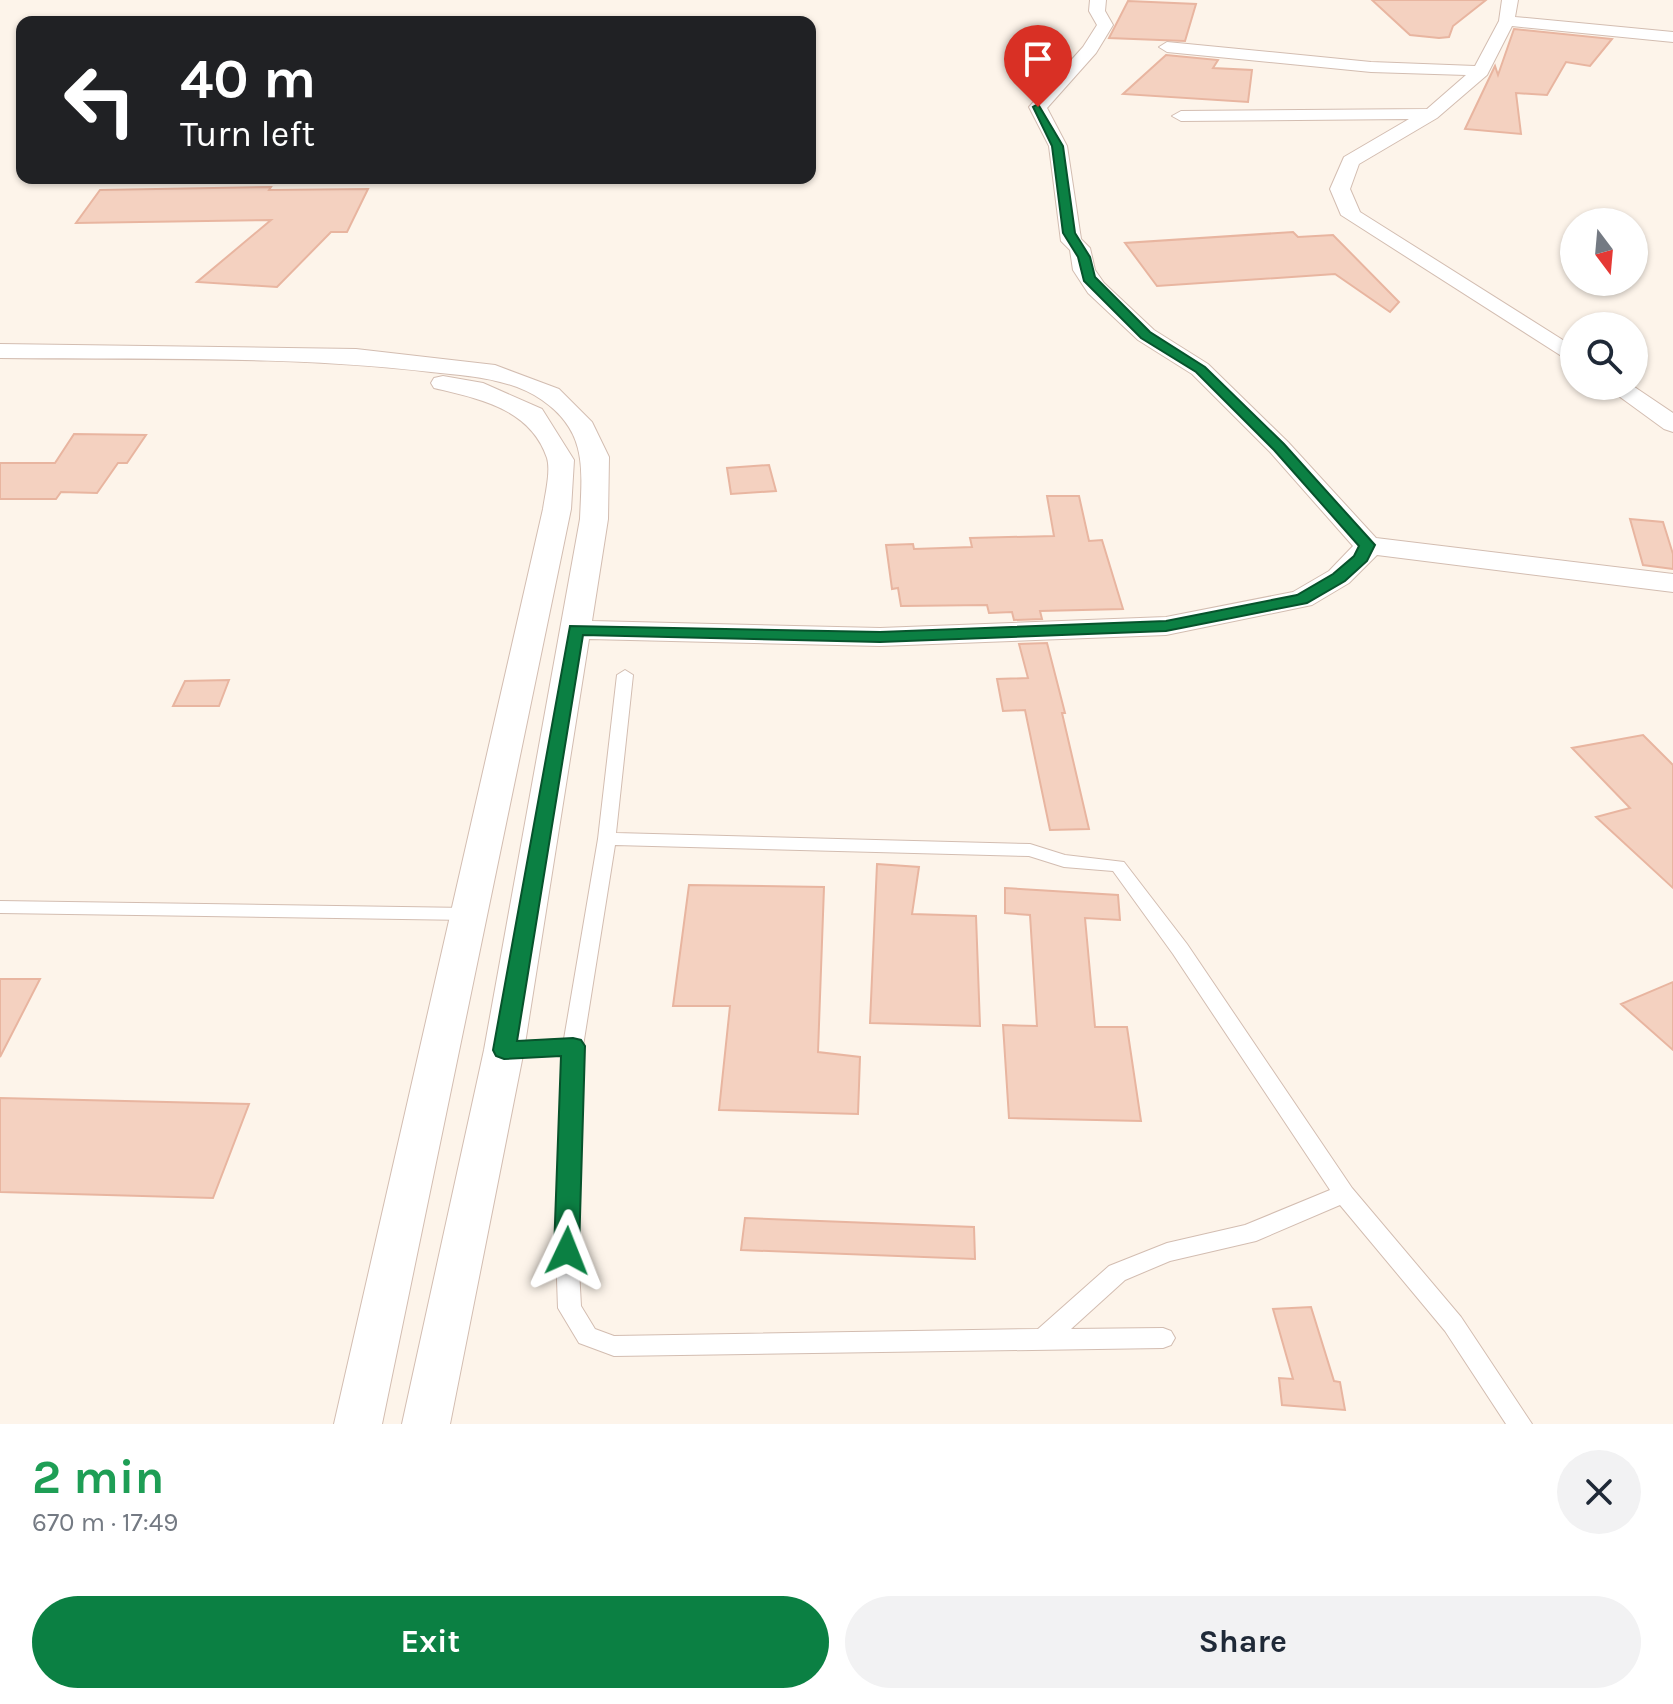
<!DOCTYPE html>
<meta charset="utf-8">
<style>
:root{--surface:#fff;--page:#f2f2f3;--text:#1f2937;--muted:#747a83;--accent:#0b8043}
body{margin:0;font-family:Karla,sans-serif;background:var(--page);color:var(--text);height:100vh;display:flex;flex-direction:column;font-size:30px;white-space:nowrap}
*{box-sizing:border-box;margin:0}
p{font-size:26px;color:var(--muted)}
.icon{flex:none;width:44px;height:44px;fill:none;stroke:currentColor;stroke-width:2;stroke-linecap:round;stroke-linejoin:round}
.map{position:relative;height:1424px;overflow:hidden}
.drawer{display:flex;flex-direction:column;background:var(--surface);flex:1}
.drawer>*{flex:none}
.banner{position:absolute;left:16px;top:16px;width:800px;height:168px;border-radius:16px;box-shadow:0 2px 6px #0004;background:#202124;color:#fff;overflow:hidden}
.needle{width:52px;rotate:164deg}
.controls{position:absolute;left:1560px;top:208px;display:grid;gap:16px}
.controls a{display:grid;place-items:center;width:88px;height:88px;border-radius:50%;background:var(--surface);box-shadow:0 2px 6px #0004;font-size:40px}
.pin{position:absolute;display:grid;place-items:center;width:68px;height:68px;color:#fff;margin:-82px -34px;border-radius:50% 50% 50% 0;rotate:-45deg;box-shadow:0 0 8px #0007}
.pin .icon{rotate:45deg}
.me{position:absolute;width:88px;margin:-44px;rotate:2deg;stroke-linejoin:round;filter:drop-shadow(0 0 6px #0008)}
.turn{display:flex;align-items:center;gap:28px;height:168px;padding:0 32px;font-size:36px}
.turn .icon{width:104px;height:104px;stroke-width:2.5}
.turn b{display:block;font-size:56px;line-height:68px}
.round{display:grid;place-items:center;flex:none;width:84px;height:84px;border-radius:42px;background:var(--page)}
.head{display:flex;align-items:center;justify-content:space-between;height:136px;padding:0 32px}
h1{font-size:48px;font-weight:700;line-height:60px;color:#1e9e55}
.primary-button{display:flex;gap:16px;margin-top:auto;padding:16px 32px}
.primary-button a{flex:1;height:92px;border-radius:48px;background:var(--accent);color:#fff;font-size:32px;font-weight:700;line-height:92px;text-align:center}
.primary-button a+a{background:var(--page);color:var(--text)}
.map>svg:first-child{display:block}
.building{fill:#f4d1c0;stroke:#e8b5a0;stroke-width:2}
.lines{fill:none;stroke-linecap:round;stroke-linejoin:round}
.service-casing{stroke:#d3bdb1;stroke-width:2}
.minor-casing{stroke:#d3bdb1;stroke-width:2}
.service{fill:#fff;fill-rule:evenodd}
.minor{fill:#fff;fill-rule:evenodd}
.route{fill:#0b8043;stroke:#07532c;stroke-width:2}
</style>
<div class="map">
<svg width="1673" height="1424" viewBox="0 0 1673 1424">
<rect width="100%" height="100%" fill="#fdf4ea"/>
<path class="building" d="M1372 0H1486L1453 26 1449 37 1439 38 1410 35Z
M1128 1 1196 4 1185 41 1109 38Z
M1514 29 1612 39 1590 66 1566 62 1547 95 1516 93 1521 134 1465 129 1495 66 1498 75Z
M1166 55 1218 60 1213 68 1252 70 1248 102 1123 94Z
M271 187 269 190 368 189 347 232H331L277 287 197 282 271 220 76 223 100 190Z
M1293 232 1298 237 1333 235 1399 302 1390 312 1335 274 1157 286 1125 243Z
M74 434 146 435 127 463H118L97 493 61 492 56 499H0V463H55Z
M769 465 776 491 731 494 727 468Z
M1047 496H1079L1089 541 1102 540 1123 609 1040 611 1042 619 1014 620 1012 612 989 613 987 605 901 606 898 588 892 589 886 545 913 544 914 549 972 547 970 538 1054 536Z
M1630 519 1663 522 1673 554V569L1643 565Z
M1047 643 1065 713H1062L1089 829 1050 830 1025 710 1003 711 997 679 1028 678 1019 644Z
M229 680 219 706H173L185 681Z
M1643 735 1673 765V888L1596 817 1630 808 1572 748Z
M877 864 919 867 912 914 976 916 980 1026 870 1023Z
M689 885 824 887 818 1052 860 1057 858 1114 719 1110 730 1006H673Z
M1005 888 1118 895 1120 920 1085 918 1095 1027H1127L1141 1121 1009 1118 1003 1025 1037 1026 1030 915 1005 913Z
M0 979H40L0 1057Z
M1673 982V1050L1621 1004Z
M0 1098 249 1104 213 1198 0 1192Z
M745 1218 974 1227 975 1259 741 1250Z
M1311 1307 1334 1381 1340 1382 1345 1410 1282 1405 1279 1378 1293 1379 1273 1309Z"/>
<g class="lines">
<defs>
<path id="service" d="M625 670 633 675 616 833 1030 844 1065 855 1124 862 1187 944 1352 1188 1461 1317 1532 1424H1506L1445 1331 1340 1205 1256 1241 1170 1261 1125 1280 1071 1329 1163 1328 1171 1331 1175 1338 1171 1345 1163 1348 614 1356 579 1343 558 1308 556 1251 563 1054 506 1058 499 1055 496 1050 499 1045 506 1042 564 1039 598 839 617 675ZM615 845 1029 856 1064 867 1113 871 1173 954 1330 1190 1245 1225 1167 1243 1109 1266 1038 1329 614 1336 595 1329 581 1306 578 1251 583 1046Z
M0 901 468 908 475 909 477 914 475 919 468 920 0 913Z"/>
<path id="minor" d="M1090 0H1106L1105 11 1113 25 1096 53 1047 108 1067 146 1081 239 1090 248 1095 270 1104 283 1154 330 1208 364 1288 442 1376 538 1673 574V592L1377 555 1349 583 1312 605 1166 635 880 646 589 639 524 1050 450 1424H402L484 1050 580 519C582 469 588 432 542 400 511 378 467 376 431 372 289 355 143 360 0 358V344L356 349 495 365 559 389 592 422 609 457 608 519 592 621 880 628 1166 617 1293 592 1329 571 1353 546 1270 452 1192 374 1138 340 1088 293 1073 270 1070 250 1061 241 1049 146 1029 107 1083 47 1097 25 1089 11Z
M1502 0H1518L1515 17 1673 32V42L1512 26 1487 75 1437 118 1359 164 1350 189 1360 212 1574 347V364L1341 215 1330 189 1344 157 1409 119 1181 121 1172 116 1181 111 1427 109 1466 75 1371 72 1167 52 1159 47 1167 42 1371 62 1475 66 1499 21Z
M443 376 483 383 542 409 574 460 571 509 382 1424H334L543 509C545 495 551 471 547 458 530 408 479 399 434 388L431 383 434 378Z
M1605 386H1633L1673 413V432L1664 429Z"/>
</defs>
<use href="#service" class="service-casing"/>
<use href="#minor" class="minor-casing"/>
<use href="#service" class="service"/>
<use href="#minor" class="minor"/>
</g>
<path class="route" d="M1038 104 1063 146 1075 233 1090 257 1095 277 1150 332 1205 367 1284 444 1375 545 1367 561 1345 581 1307 603 1166 631 880 642 583 635 517 1041 573 1038 581 1040 585 1046 579 1251 576 1259 567 1262 558 1259 554 1251 561 1056 504 1059 496 1056 493 1050 570 626 880 632 1166 621 1297 595 1333 574 1354 556 1359 546 1274 450 1196 372 1141 338 1084 281 1078 257 1063 233 1052 146 1033 107Z"/>
</svg>
<div class="controls">
<a><svg class="needle" viewBox="-14 -14 28 28"><path d="M0-13l5 13h-10z" fill="#e53935"/><path d="M0 13l5-13h-10z" fill="#747a83"/></svg></a>
<a><svg class="icon" aria-label="search" viewBox="0 0 24 24"><circle cx="10" cy="10" r="6"/><path d="M15 15l6 6"/></svg></a>
</div>
<div class="pin" style="left:1038px;top:107px;background:#d93025"><svg class="icon" aria-label="arrive" viewBox="0 0 24 24"><path d="M6 21V4h12l-3 4 3 4H6"/></svg></div>
<svg class="me" style="left:567px;top:1251px" viewBox="-20 -20 40 40"><path d="M0-17L14 15 0 8-14 15z" fill="#0b8043" stroke="#fff" stroke-width="4"/></svg>
<div class="banner">
<div class="turn"><svg class="icon" aria-label="left" viewBox="0 0 24 24"><path d="M17 20v-9H6M10 6l-5 5 5 5"/></svg><div><b>40 m</b>Turn left</div></div>
</div>
</div>
<section class="drawer">
<div class="head"><div><h1>2 min</h1><p>670 m · 17:49</p></div><a class="round"><svg class="icon" aria-label="close" viewBox="0 0 24 24"><path d="M6 6l12 12M18 6L6 18"/></svg></a></div>
<div class="primary-button"><a>Exit</a><a>Share</a></div>
</section>
